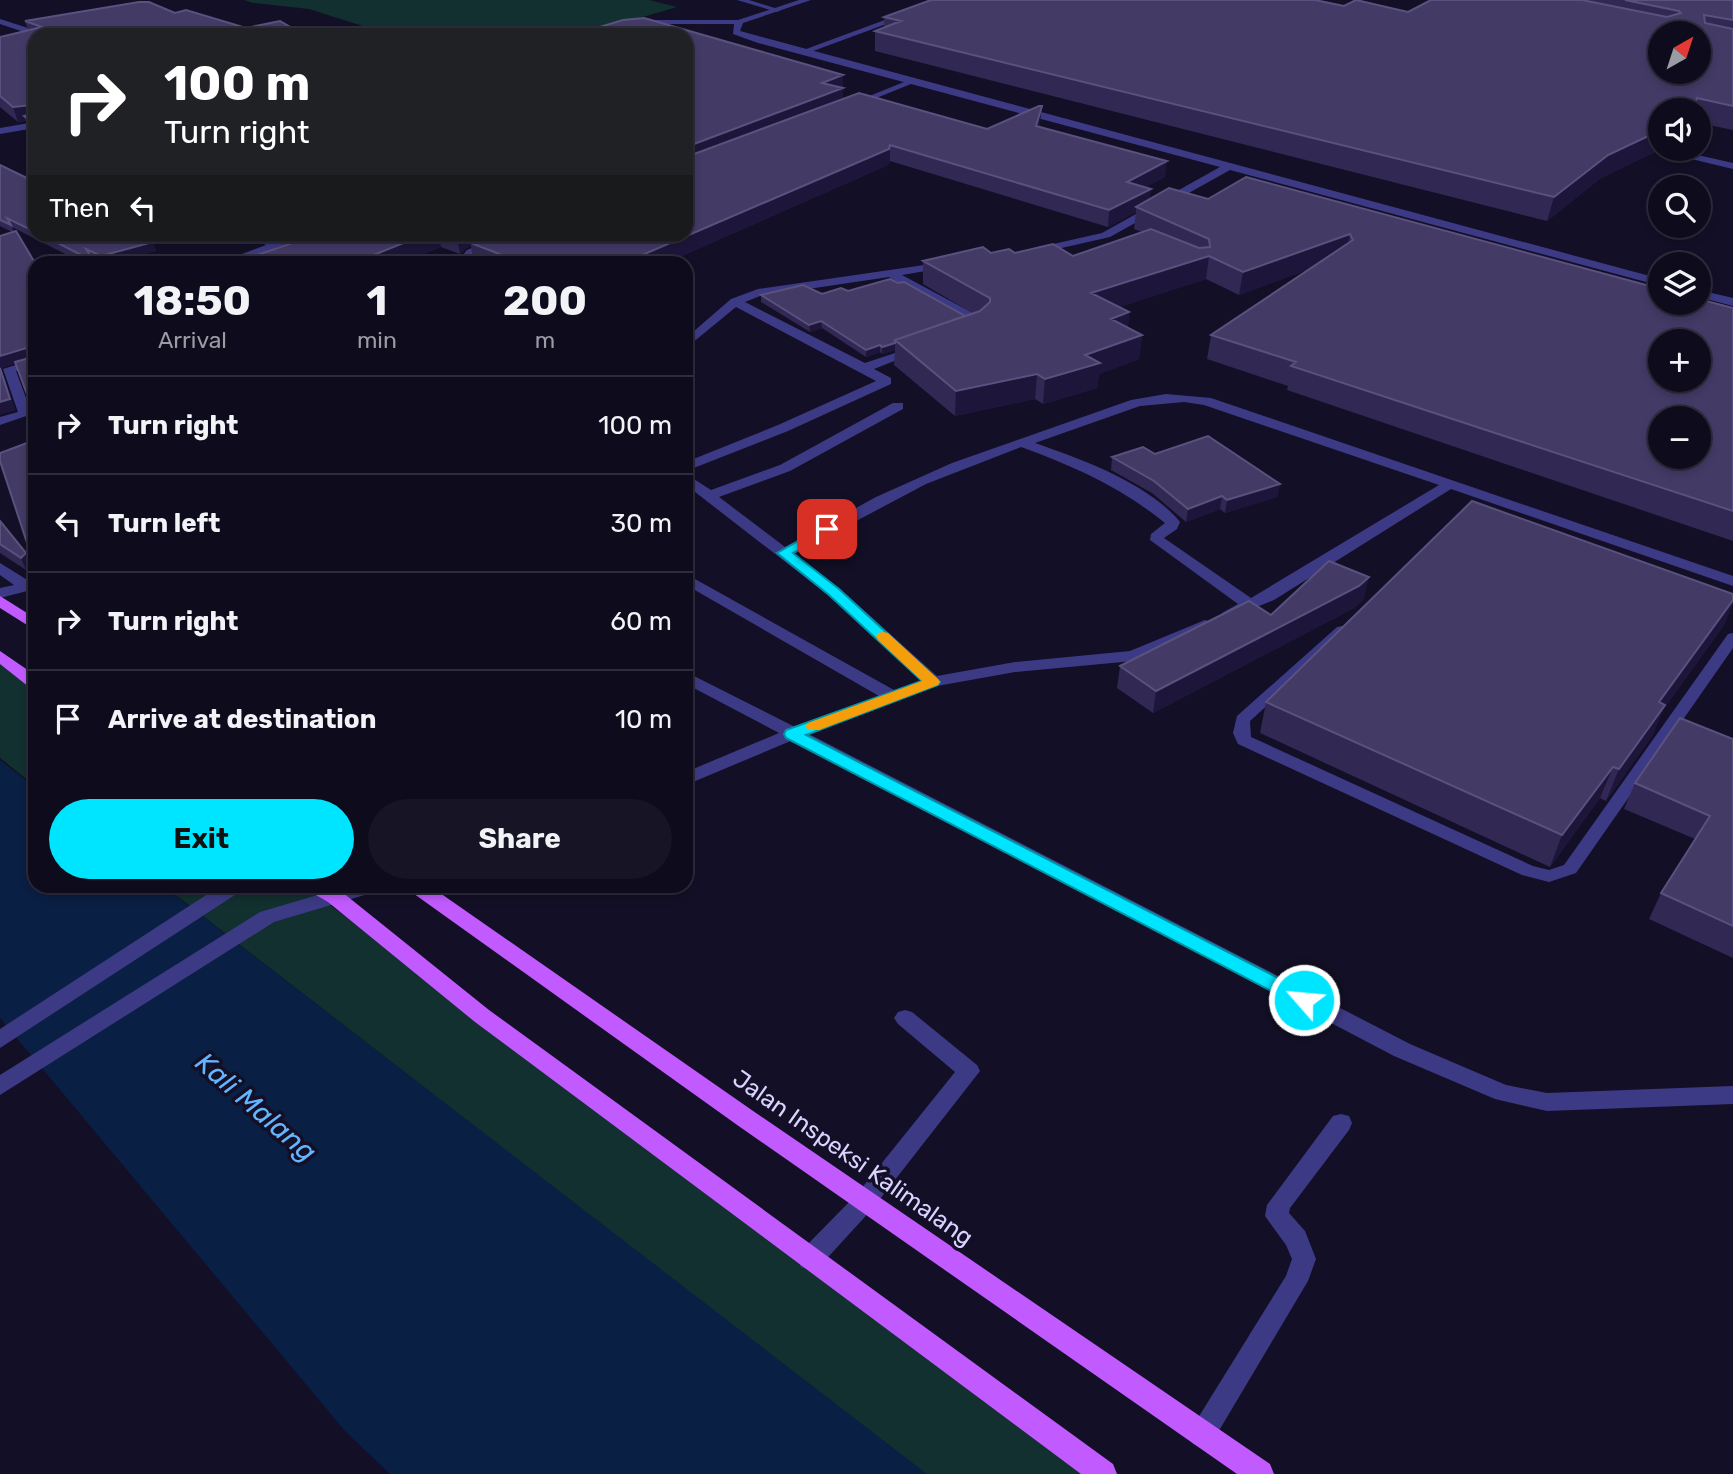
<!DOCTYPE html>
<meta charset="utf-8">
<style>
:root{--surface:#0e0b1c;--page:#171425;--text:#f1f3f6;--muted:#9b9ba3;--line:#2e2b3b;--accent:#00e5ff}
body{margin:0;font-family:Rubik,sans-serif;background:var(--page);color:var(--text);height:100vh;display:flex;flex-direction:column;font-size:26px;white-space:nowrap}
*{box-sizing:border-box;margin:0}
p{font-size:23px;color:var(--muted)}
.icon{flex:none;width:38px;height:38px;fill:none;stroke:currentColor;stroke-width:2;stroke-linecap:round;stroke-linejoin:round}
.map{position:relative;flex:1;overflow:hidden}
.side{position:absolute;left:28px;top:256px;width:665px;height:637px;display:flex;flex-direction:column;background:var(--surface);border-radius:21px;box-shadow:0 4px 10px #0003,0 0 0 2px var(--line)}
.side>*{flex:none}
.banner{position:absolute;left:28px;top:28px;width:665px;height:214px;border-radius:21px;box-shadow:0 4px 10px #0003,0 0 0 2px var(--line);background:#202124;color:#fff;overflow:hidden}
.needle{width:46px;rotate:39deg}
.controls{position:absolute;left:1648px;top:21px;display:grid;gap:14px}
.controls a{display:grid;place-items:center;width:63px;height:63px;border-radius:50%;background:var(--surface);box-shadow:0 4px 10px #0003,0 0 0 2px var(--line);font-size:35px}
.pin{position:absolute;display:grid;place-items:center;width:60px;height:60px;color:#fff;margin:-30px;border-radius:14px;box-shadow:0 4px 10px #0006}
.me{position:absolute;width:77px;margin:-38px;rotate:297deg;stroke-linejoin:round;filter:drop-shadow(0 0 5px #0008)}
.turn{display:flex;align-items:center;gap:24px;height:147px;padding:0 21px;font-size:32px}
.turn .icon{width:91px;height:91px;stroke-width:2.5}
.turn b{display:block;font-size:49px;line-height:60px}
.then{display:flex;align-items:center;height:66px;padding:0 21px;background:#0003;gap:14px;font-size:26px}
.eta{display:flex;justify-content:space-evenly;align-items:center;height:119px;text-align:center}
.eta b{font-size:42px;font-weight:700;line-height:49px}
.cta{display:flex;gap:14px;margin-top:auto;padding:14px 21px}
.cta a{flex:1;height:80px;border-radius:42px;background:var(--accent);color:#111;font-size:28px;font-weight:700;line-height:80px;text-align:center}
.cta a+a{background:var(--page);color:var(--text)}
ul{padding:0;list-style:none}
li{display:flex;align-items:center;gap:21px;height:98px;padding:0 21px;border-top:2px solid var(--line)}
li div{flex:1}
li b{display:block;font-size:26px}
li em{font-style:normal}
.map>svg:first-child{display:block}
.green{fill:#12302f}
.water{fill:#0a1f44}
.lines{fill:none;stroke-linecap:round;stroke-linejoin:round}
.service{fill:#3d3a85;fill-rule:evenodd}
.minor{fill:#3d3a85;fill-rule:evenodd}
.primary{fill:#c25bff;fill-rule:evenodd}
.wall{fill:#312854}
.shaded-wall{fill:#1d163a}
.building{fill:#433a66;stroke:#5a527e;stroke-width:2;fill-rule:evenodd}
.route{fill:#00e5ff;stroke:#0095a6;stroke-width:2}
.slow{fill:#f59e0b}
.labels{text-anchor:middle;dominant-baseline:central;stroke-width:7;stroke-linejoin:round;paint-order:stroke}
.near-street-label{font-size:24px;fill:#d9d4ff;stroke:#130f26}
.near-water-label{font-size:28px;font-style:italic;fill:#62b6ff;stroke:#130f26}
</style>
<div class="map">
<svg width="1733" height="1474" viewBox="0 0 1733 1474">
<rect width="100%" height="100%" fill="#130f26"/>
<path class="green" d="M244 0H649L677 7 581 35H391L309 9 253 3Z
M0 655 35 682V786L0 758Z
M164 886H304L1103 1474H924Z"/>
<path class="water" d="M0 760 35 787V886H163L927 1474H390L345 1431 0 1018Z"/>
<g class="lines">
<path class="service" d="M737 0H749L781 10 777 12Z
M901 14 908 16 805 54 798 52Z
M909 80 916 82 859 105 852 103Z
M1661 146V149H1671L1733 163V169L1658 151 1657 149Z
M244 234H258L275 242 296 234H312L238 262H225L226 260 266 245Z
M506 234H521L475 254 470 260 471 262 458 261 467 250Z
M1342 626 1347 627 1349 630 1347 633 1250 721 1251 737 1533 866 1549 870 1564 865 1728 634 1733 633V648L1576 873 1549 882 1522 875 1238 744 1233 733 1237 716 1337 627Z"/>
<path class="minor" d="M799 0H811L743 23 740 31 1661 279V286L1230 170 1110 237 1035 254 1029 251 1031 249 1102 233 1220 167 758 43 733 34 734 24H654L606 35H591L654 20H738Z
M0 19 28 28 50 24 54 26 27 33 0 24Z
M35 122V128L0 134V128Z
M945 262 951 265 949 267 902 275 984 319 983 330H975L974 323 889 277 760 296 745 302 865 363 916 346 922 350 874 369 891 378V384L788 431 686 471V462L778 425 876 381 736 307 686 348V338L731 299 758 289Z
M1699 290 1733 298V306L1699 297Z
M35 359V367L16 371 32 414 0 425V417L18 412 3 369Z
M1166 394 1211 398 1733 576V586L1451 489 1274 600 1230 618 1222 613 1238 604 1150 540 1151 534 1165 523C1122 488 1074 466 1021 447L926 484 794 554 840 589 937 676 1015 662 1130 651 1205 620 1211 622 1213 625 1211 628 1133 661 1015 672 937 686 809 734 1410 1044 1506 1085 1547 1093 1733 1086V1104L1547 1111 1495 1099 1394 1056 793 740 686 785V772L779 733 686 684V672L795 727 879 696 686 585V574L894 690 921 680 828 595 686 485V474L711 490 780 465 893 403H903V409L790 471 719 497 785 547 876 497 952 463 1131 400ZM1184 402 1204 405 1439 485 1251 598 1164 538 1177 529 1180 522C1148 483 1081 459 1035 443L1140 406Z
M0 563 29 581 35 579V589L0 598V588L14 585 0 575Z
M220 886H244L241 891 0 1048V1029Z
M348 886H381L378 891 274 922 0 1095V1075L260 912Z
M905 1010 912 1012 977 1065 980 1071 873 1208 819 1267 810 1270 801 1267 798 1259 801 1251 857 1194 955 1072 898 1024 894 1018 898 1012Z
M1341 1114 1349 1116 1352 1123 1349 1130 1290 1208 1289 1213 1305 1231 1316 1259 1308 1281 1211 1444 1202 1448 1193 1444 1189 1435 1193 1426 1286 1276 1292 1259 1286 1245 1265 1216 1267 1205 1333 1116Z"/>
<path class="primary" d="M0 596 35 618V630L0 608Z
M0 651 35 675V688L29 687 0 664Z
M307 886H331L342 892 489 1010 1113 1464 1117 1474H1081L475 1022 328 902 309 891Z
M408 886H430L756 1113 1270 1464 1274 1474H1237L740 1127 410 891Z"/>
</g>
<path class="wall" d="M1431 0H1733V130L1699 123V110H1661V144H1659L1657 146 1655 152 1601 178 1547 221 875 51V31L884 27V17L1344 6 1408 12Z
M175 13 246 28 304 35H35V136L30 132 26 121 18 122 0 107V37L28 30 25 21Z
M843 75V99L987 129 1042 106 1039 127 1165 177 1146 187 1151 189 1149 199H1208L1733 308V541L1287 390 1288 386 1207 359 1211 335 1307 270 1239 295 1206 279 1119 307 1129 312 1128 327 1142 335 1139 359 1099 374 1097 388 1043 404 1035 399 955 416 894 365 895 350 882 354 880 352 866 357 822 328 810 332 761 302V295L822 294 898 283 965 316 974 314 923 284V261L991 253H1015L1073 256 1142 232 1134 229 1136 212 1108 227 890 161 888 165 668 262H480L473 260 471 246 466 248 460 254 441 247 403 262H237L300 240 299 236 304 234H686Z
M0 165 35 182V234H145L146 239 153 242 156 251 110 262H101L92 258 95 262H81L12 227 14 232 33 408 16 363 1 368 15 410 0 414V236L12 232 0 226Z
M1155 454 1280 484 1277 497 1225 513 1220 509 1186 522 1152 493 1111 470 1112 457Z
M0 521 26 553 31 565 26 570 0 553Z
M1733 594V603L1724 625 1663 710 1652 736 1606 801 1600 798 1550 867 1260 733 1266 702Z
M1364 599 1354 608 1153 713 1117 688 1120 666 1271 615Z
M1733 739V958L1649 919 1661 893 1695 839 1624 809 1635 783Z"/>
<path class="shaded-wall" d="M843 75V103L686 163V147L822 83Z
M32 105 35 115 24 116 26 121 18 122 13 107Z
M1042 106 1040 122 1035 141 1036 126Z
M1661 129V140L1655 152 1601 178 1547 221 1554 197 1608 155Z
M890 145V161L888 165 668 262H626Z
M1167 161 1165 177 1125 198 1127 182Z
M1151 189 1149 205 1136 207V212L1108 227 1109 210Z
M155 234H167L156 238Z
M426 234H439L441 247 403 262H356Z
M459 234H498L471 243V246L466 248 460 254 457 237Z
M1350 234 1345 256 1239 295 1243 272Z
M153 242 156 251 110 262H104L101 256Z
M1209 256 1206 279 1089 317 1091 293Z
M1129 312 1127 336 1111 319Z
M821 321 822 328 810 332 809 325Z
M1142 335 1139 359 1099 374 1097 388 1043 404 1045 379 1085 355Z
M895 343V350L882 354V347Z
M880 345V352L866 357V350Z
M33 346 35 357 1 368 15 410 0 414V356Z
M1037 374 1035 399 955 416 956 391Z
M35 394V407L33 408 28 397Z
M1280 484 1277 497 1225 513 1227 500Z
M1222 496 1220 509 1186 522 1188 509Z
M26 553 31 565 26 570 21 558Z
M1369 577 1364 599 1354 608 1153 713 1156 691Z
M1733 600V603L1724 625 1663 710 1652 736 1606 801 1619 769 1659 702Z
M1613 767 1600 798 1550 867 1562 835Z"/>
<path class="building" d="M931 0H1315L1344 6 1356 0 1408 12 1431 0H1582L1667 17 1681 13 1679 11 1625 0H1733V20L1704 15 1705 23 1733 29V106L1697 98 1693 110H1661V130L1608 155 1554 197 875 31 901 21 884 17ZM1661 33H1699V72H1661Z
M139 2H149L175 13 186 10 246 28 280 21 304 35H35V125L24 116 32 114V105L13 107 0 96V37L42 27 25 21Z
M644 18 843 75 822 83 843 88 686 147V35H573L623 20Z
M476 28 497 35H452Z
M379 30 397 35H349Z
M859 93 987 129 1039 106H1042L1036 126 1167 161 1127 182 1151 189 1109 210 890 145 889 149 626 262H520L471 243 488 234H686V157Z
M0 165 35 182V232L7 218 11 225 0 220Z
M1246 177 1661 289V303H1699V299L1733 308V511L1291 366 1296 362 1211 335 1353 240 1350 234 1243 272 1209 256 1091 293 1129 312 1111 319 1142 335 1085 355 1100 363 1045 379 1037 374 956 391 895 340 980 311 990 302V298L923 261 983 247 991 253 1009 249 1015 253 1053 244 1073 256 1151 229 1199 248 1210 247 1209 239 1136 207 1169 188 1208 199ZM1661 341H1699V380H1661ZM1661 418H1699V457H1661Z
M16 231 35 263V394L28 397 15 362 33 357V346L0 356V236Z
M40 234H141L138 235 153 242 101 256 86 249 95 262Z
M304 234H426L356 262H237L304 239 299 236Z
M890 279 898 283 904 282 965 316 895 340V343L882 347 880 345 866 350 821 321 809 325 761 295 803 285 822 294 841 288 848 291Z
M0 368 10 399 0 402Z
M1208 436 1280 484 1227 500 1222 496 1188 509 1154 481 1112 457 1143 447 1155 454Z
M35 440V567L0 461V453Z
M1472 501 1733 594V600L1659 702 1665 705 1619 769 1613 767 1562 835 1266 702Z
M0 521 26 553 21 558 0 544Z
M1329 561 1369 577 1359 586 1156 691 1120 666 1249 601 1271 615Z
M1680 718 1733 739V926L1661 893 1710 816 1635 783Z"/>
<path class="route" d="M827 525 834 529 832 532 793 553 839 589 940 682 938 685 806 735 1311 995 1314 1000 1311 1005 1304 1007 1298 1005 786 738 784 734 786 730 922 681 829 595 777 553Z"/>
<path class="slow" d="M883 632 888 633 938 679 940 682 938 685 819 730H808L805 726 808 723 922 681 878 640 876 636 878 633Z"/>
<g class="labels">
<g class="near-street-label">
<text transform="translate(853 1158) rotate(35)">Jalan Inspeksi Kalimalang</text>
</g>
<g class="near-water-label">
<text transform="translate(256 1107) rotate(41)">Kali Malang</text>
</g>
</g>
</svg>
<div class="controls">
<a><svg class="needle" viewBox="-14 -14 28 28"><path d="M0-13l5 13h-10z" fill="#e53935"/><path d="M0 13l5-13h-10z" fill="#9b9ba3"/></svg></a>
<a><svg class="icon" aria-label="sound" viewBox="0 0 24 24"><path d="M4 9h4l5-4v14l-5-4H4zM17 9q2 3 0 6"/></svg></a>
<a><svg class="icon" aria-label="search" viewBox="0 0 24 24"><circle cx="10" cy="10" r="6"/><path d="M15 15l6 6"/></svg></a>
<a><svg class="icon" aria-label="layers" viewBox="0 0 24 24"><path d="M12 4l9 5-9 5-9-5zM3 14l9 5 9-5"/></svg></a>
<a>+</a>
<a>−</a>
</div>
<div class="pin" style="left:827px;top:529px;background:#d93025"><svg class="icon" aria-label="arrive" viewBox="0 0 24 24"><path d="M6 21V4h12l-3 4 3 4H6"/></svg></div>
<svg class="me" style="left:1304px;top:1000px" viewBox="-20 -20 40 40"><circle r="17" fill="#00e5ff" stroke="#fff" stroke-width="3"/><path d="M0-11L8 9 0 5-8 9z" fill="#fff"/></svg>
<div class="banner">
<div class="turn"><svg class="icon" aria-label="right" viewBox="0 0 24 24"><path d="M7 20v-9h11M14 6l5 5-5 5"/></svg><div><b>100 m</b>Turn right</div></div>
<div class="then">Then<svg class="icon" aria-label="left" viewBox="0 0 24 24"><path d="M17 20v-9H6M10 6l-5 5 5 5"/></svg></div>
</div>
<section class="side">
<div class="eta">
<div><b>18:50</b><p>Arrival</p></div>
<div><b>1</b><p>min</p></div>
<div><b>200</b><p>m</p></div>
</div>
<ul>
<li><svg class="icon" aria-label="right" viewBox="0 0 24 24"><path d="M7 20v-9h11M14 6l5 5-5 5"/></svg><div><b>Turn right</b></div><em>100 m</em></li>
<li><svg class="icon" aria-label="left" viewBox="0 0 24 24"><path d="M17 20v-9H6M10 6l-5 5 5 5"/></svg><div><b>Turn left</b></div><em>30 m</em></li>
<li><svg class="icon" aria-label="right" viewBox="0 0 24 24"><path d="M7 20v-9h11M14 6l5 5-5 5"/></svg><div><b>Turn right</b></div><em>60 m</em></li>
<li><svg class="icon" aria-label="arrive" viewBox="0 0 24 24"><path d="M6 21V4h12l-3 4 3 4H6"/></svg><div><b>Arrive at destination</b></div><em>10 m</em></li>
</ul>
<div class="cta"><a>Exit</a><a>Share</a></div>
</section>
</div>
